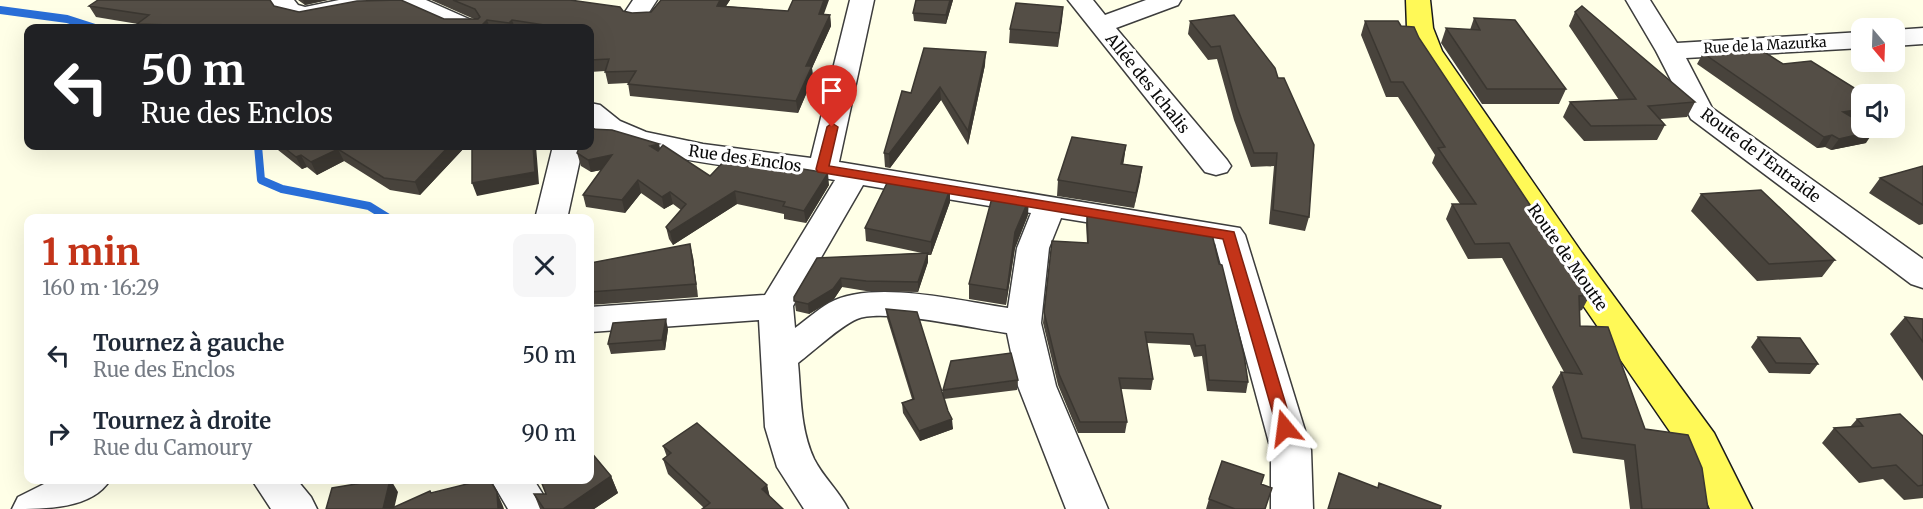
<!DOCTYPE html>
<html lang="fr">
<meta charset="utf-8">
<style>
:root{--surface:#fff;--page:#f6f6f7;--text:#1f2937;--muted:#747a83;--accent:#c33419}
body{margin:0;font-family:Merriweather,serif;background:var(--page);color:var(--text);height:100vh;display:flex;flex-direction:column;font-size:22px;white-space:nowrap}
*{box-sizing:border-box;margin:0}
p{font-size:20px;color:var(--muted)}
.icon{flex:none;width:33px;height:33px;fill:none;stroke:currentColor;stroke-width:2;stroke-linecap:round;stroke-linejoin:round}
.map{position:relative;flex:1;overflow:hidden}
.details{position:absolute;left:24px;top:214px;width:570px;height:270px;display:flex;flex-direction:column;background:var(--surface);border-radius:12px;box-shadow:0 6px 24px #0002}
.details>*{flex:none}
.hud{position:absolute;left:24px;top:24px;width:570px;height:126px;border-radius:12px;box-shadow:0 6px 24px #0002;background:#202124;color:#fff;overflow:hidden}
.needle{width:39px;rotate:161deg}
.buttons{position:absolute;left:1851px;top:18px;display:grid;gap:12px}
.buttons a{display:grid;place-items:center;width:54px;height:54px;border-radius:12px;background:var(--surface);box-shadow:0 6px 24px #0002;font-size:30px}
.pin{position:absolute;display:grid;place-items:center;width:51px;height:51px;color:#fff;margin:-62px -26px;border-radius:50% 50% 50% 0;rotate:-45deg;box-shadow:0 0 6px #0007}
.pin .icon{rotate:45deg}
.me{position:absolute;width:66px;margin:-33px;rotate:344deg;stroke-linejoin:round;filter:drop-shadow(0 0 4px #0008)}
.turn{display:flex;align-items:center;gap:21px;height:126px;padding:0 18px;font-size:27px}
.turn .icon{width:78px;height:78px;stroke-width:2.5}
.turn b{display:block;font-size:42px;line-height:51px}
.round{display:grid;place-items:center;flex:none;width:63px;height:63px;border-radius:12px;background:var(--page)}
.head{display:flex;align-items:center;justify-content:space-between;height:102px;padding:0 18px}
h1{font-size:36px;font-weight:700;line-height:45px;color:var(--accent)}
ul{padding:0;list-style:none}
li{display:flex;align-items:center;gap:18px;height:78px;padding:0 18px}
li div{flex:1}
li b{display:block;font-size:22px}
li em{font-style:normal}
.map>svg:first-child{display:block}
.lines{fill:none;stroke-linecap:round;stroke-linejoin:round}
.stream{stroke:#296ed7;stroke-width:8}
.minor-casing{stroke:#3d3d3d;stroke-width:3}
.major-casing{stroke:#1b1b1b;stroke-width:3}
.minor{fill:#fff;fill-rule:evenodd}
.major{fill:#fff957;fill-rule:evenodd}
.wall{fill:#48433c}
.shaded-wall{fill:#3b3731}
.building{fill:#544e46;stroke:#3b3731;stroke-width:1.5}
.route{fill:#c33419;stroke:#7f2210;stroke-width:1.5}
.labels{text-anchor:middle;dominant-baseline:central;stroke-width:6;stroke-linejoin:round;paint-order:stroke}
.far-street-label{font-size:14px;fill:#0a0a0a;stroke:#fff}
.street-label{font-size:16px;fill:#0a0a0a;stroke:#fff}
</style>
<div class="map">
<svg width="1923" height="509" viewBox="0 0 1923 509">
<rect width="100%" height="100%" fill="#ffffe7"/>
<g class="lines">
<path class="stream" d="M0 10 67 19 95 28
M258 146 261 180 282 189 369 206 390 219"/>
<defs>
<path id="minor" d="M269 0H294L298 5 305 7 339 0H426L478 23 482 28H449L406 9 362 10 305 21 280 15Z
M633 0H657L644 20 635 22 626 20 623 15Z
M850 0H874L839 162 1240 228 1245 235 1311 450 1313 509H1271V450L1215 243 1061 218 1049 248 1041 323 1056 386 1108 509H1066L1018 386 1007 333C976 329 883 308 857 319 840 326 814 351 798 363 801 395 800 429 814 459 823 477 839 491 848 509H804L777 467 765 427 759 320 590 332V307L765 295 835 180C771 169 638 164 590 125V103L600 105 620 121 646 132 703 144 811 158ZM863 185 1031 213 1017 248 1008 308C959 301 873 279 829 303 817 310 806 320 795 328L793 306Z
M1068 0H1093L1105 15 1146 0H1181L1178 5 1116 28 1227 160 1231 166 1227 172 1216 175 1205 172Z
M1626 0H1650L1677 43 1862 32V48L1686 58 1712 108 1923 259V288L1911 284 1691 119 1656 51Z
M1923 28V44L1894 46V30Z
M553 146H583L567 219H535Z
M52 480H110C92 509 46 509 12 509L18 497Z
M252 480H297L311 497 317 509H271Z
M491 480H534L552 509H508Z"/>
<path id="major" d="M1406 0H1430L1433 28 1442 51 1582 253 1714 433 1752 509H1710L1684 452 1558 269 1416 51 1407 28Z"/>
</defs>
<use href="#minor" class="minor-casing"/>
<use href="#major" class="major-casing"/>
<use href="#minor" class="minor"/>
<use href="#major" class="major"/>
</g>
<path class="wall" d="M298 0H328L305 5Z
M431 0H570L632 13 651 12 661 0H730L726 6 830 15 831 26 812 68 813 78 798 113 630 96 628 83 608 84 605 71 590 72V28H139L137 24H138L96 17 89 6H274L299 12 444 19H474Z
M916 0H953L946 24 914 21 913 13Z
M1063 7 1058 47 1009 43 1010 29Z
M1575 12 1695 102 1687 117 1660 119 1665 125 1657 140 1584 141 1563 117 1570 102 1619 100 1569 26Z
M1234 15 1309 217 1305 231 1269 224 1274 166 1251 167 1234 120 1217 59 1208 60 1188 34 1190 21Z
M1474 18 1566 89 1559 104H1482L1441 43 1446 28 1470 30Z
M1365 21 1401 26 1419 38 1590 295 1582 310 1579 311 1580 326 1645 429 1708 509H1630L1624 460 1573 453 1552 387 1561 372H1564L1502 258 1468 259 1446 219 1452 204H1460L1432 163 1435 155 1398 97H1386L1361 35Z
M1703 53 1861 119 1855 120 1866 143 1831 150 1825 147 1817 148 1697 64Z
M985 65 968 145 941 100 890 168 885 167 884 153 911 93Z
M1126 145 1123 164 1142 167 1134 208 1057 196 1058 180Z
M273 146H466L420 195 390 190 344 161 317 175 307 167 302 169Z
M660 149 710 176 829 185 806 223 784 219V214L737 204 673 245 669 239 666 227 681 210 673 204 664 209 641 193 625 213 586 207 583 195 601 170 591 172 581 166 577 153Z
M1923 166V224L1919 225 1869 193 1880 178Z
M919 183V187L950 202 931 255H928V262L918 292 866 291 842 287 834 299 809 314 796 311 794 297 817 258 922 253 866 241 865 228Z
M1701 194 1835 260 1822 277 1757 281 1691 211Z
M1087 214 1163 228 1219 264 1248 382 1246 393 1207 391 1202 356 1194 357 1190 345 1147 343 1153 379 1151 390 1121 389 1127 422 1125 433H1078L1058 385 1043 323 1044 312 1087 243 1086 224Z
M1028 215 1015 248 1006 305 969 299V284Z
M693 257 698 297 590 305V306V263Z
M886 309 943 396V390L1018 380 1017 390 944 399 953 429 920 441 903 413 902 403 912 399 887 318Z
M1905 317 1923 319V381L1890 334Z
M668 329 665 350 611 354 608 344Z
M1758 337 1818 364 1810 374 1769 373 1751 347Z
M1857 419 1923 436V498L1904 500 1883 479 1859 483 1822 443 1834 428 1850 427Z
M663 446 767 485 770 497 704 508 668 474 663 459 667 457Z
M611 476 618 493 594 509H540L534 494H546Z
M1261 484 1265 509H1206L1209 499Z"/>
<path class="shaded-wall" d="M303 0H328L305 5Z
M720 0H730L719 17 717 6Z
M824 0H829L820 25 819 14Z
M950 0H953L946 24V15Z
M1063 7 1062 21 1058 47 1059 33Z
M830 15 831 26 812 68 813 78 798 113 796 101 806 66Z
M487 20 490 28H479Z
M512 20 515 28H511L509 23Z
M986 52 985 65 968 145V131Z
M940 87 941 100 890 168 889 154Z
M1859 101H1862V117L1861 119 1836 124 1843 112Z
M1874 131 1866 143 1831 150 1839 139Z
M1832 135 1825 147 1817 148 1824 137Z
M659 144 662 156 650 146Z
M1126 145 1124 160 1120 179 1121 164Z
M449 146H466L420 195 415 182Z
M533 146H536L539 184 477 196 472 183Z
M338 149 344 161 317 175 311 162Z
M301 155 307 167 302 169 296 157Z
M612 155 616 167 591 172 588 160Z
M1142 167 1140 182 1134 208 1136 193Z
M828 173 829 185 806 223 804 211Z
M638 180 641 193 625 213 622 200Z
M950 189V202L931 255V242Z
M735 191 737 204 673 245 670 232Z
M670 192 673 204 664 209 662 197Z
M1029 199 1028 215 1015 248 1006 305 1007 290 1015 232Z
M690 244 693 257 698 297 696 284Z
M928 253V262L918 292V282Z
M841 278 842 287 834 299 809 314 808 304Z
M666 319 668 329 665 350 662 340Z
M952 419 953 429 920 441 919 431Z
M611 476 618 493 594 509H563Z
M390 480H391L398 492 394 509H383Z
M767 485 770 500 762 489Z
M497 492 503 506 504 509H498Z"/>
<path class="building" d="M98 0H270L274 6 299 12 357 1 401 0 444 19H478L480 17 475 9 453 0H570L620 7 623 11 632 13 651 12 661 0H720L717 6 788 11 793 0H824L819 14 830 15 806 66H812L796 101 628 84 636 71 605 72 609 59 590 60V28H564L512 20 509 23 487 20 479 28H237L240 27 137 24 149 15 89 6Z
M916 0H950L946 15 913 13Z
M1016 3 1063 7 1059 33 1010 29Z
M1582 6 1695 102 1648 106 1665 125 1591 126 1570 102 1636 99 1575 12Z
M1234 15 1275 68 1278 78H1284L1314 145 1309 217 1273 210 1277 153H1254L1237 107 1220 46 1211 47 1190 21Z
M1474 18 1515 20 1566 89H1487L1446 28 1480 30Z
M1365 21H1398L1401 26 1414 27 1419 38 1590 295 1579 296 1580 326 1608 327 1645 429 1688 435 1702 468 1708 509H1642L1635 445 1582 438 1561 372 1582 374 1509 243 1475 244 1452 204H1476L1438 148 1445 147 1403 82H1391Z
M1755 46 1783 64 1811 61 1864 94H1862V101H1859L1862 103V109L1843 112 1862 123V128H1868L1874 131 1839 139 1832 135 1824 137 1703 53Z
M924 48 986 52 968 131 940 87 889 154 884 153 902 91 911 93Z
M590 129 612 130 659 144 650 146 658 151 663 145 710 176 728 157 828 173 804 211 783 206 785 202 735 191 670 232 666 227 686 204 670 192 662 197 638 180 622 200 583 195 612 155 588 160 577 153 580 146H590Z
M1072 137 1126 145 1121 164 1142 167 1136 193 1058 180Z
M282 146H449L415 182 384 178 338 149 311 162 301 155 296 157Z
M472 146H533L535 172 472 183Z
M1923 166V205L1880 178Z
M888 181 919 183 918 187 950 189 931 242 865 228Z
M1761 190 1835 260 1769 264 1701 194Z
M993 194 1029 199 1015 232 1007 290 969 284Z
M1087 214 1163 226V228L1212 234 1219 264 1222 265 1244 355 1248 382 1209 380 1205 345 1196 346 1193 334 1145 332 1153 379 1119 378 1127 422H1080L1059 374 1044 312 1052 241 1088 243Z
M690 244 696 284 590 292V263Z
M928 253 918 282 866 281 841 278 833 289 808 304 794 301V297L817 258Z
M886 309 917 312 948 411 952 419 919 431 902 403 914 399Z
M1905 317 1923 319V342Z
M666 319 662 340 608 344 613 323Z
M1758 337 1800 338 1818 364 1776 363Z
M1011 353 1018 380 943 390 951 361Z
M1900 414 1923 436V485L1918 486 1896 465 1872 468 1834 428 1863 426 1857 419Z
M697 423 767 485 762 489 783 509H702L710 503 663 459 671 453 663 446Z
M590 451 611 476 563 509H544L534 494H546L541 481 543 480H590Z
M1222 461 1264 475 1261 484 1272 488 1265 509H1235L1209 499Z
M1339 473 1378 488 1379 483 1441 506 1440 509H1328Z
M380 480H390L383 509H326L332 488Z
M483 480H490L497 492 498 509H390L430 491 431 493Z"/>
<path class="route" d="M832 123 838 127 829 166 1234 232 1293 428 1291 433 1285 435 1279 433 1277 428 1223 239 818 172 816 169 827 127Z"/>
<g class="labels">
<g class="far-street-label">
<text transform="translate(1765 45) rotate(-3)">Rue de la Mazurka</text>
</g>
<g class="street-label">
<text transform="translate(1148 83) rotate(51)">Allée des Ichalis</text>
<text transform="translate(1761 155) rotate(37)">Route de l'Entraide</text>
<text transform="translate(745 158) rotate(8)">Rue des Enclos</text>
<text transform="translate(1568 257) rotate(55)">Route de Moutte</text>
</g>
</g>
</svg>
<div class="buttons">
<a><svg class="needle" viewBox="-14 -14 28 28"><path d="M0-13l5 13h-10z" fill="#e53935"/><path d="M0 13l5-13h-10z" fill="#747a83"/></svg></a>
<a><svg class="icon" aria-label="sound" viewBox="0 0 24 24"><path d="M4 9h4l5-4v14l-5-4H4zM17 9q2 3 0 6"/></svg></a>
</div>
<div class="pin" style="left:832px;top:127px;background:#d93025"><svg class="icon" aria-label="arrive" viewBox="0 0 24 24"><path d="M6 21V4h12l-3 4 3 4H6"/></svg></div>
<svg class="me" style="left:1285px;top:428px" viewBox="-20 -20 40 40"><path d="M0-17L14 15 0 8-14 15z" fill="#c33419" stroke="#fff" stroke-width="4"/></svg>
<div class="hud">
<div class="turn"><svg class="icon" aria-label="left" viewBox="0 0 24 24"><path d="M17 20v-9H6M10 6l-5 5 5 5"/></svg><div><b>50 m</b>Rue des Enclos</div></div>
</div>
<section class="details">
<div class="head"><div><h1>1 min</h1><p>160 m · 16:29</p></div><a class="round"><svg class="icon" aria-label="close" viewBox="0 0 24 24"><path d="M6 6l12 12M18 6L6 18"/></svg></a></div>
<ul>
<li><svg class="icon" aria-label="left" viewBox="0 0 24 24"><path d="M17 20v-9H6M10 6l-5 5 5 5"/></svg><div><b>Tournez à gauche</b><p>Rue des Enclos</p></div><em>50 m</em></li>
<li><svg class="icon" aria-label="right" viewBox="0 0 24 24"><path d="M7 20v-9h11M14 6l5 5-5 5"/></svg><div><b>Tournez à droite</b><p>Rue du Camoury</p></div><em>90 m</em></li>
</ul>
</section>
</div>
